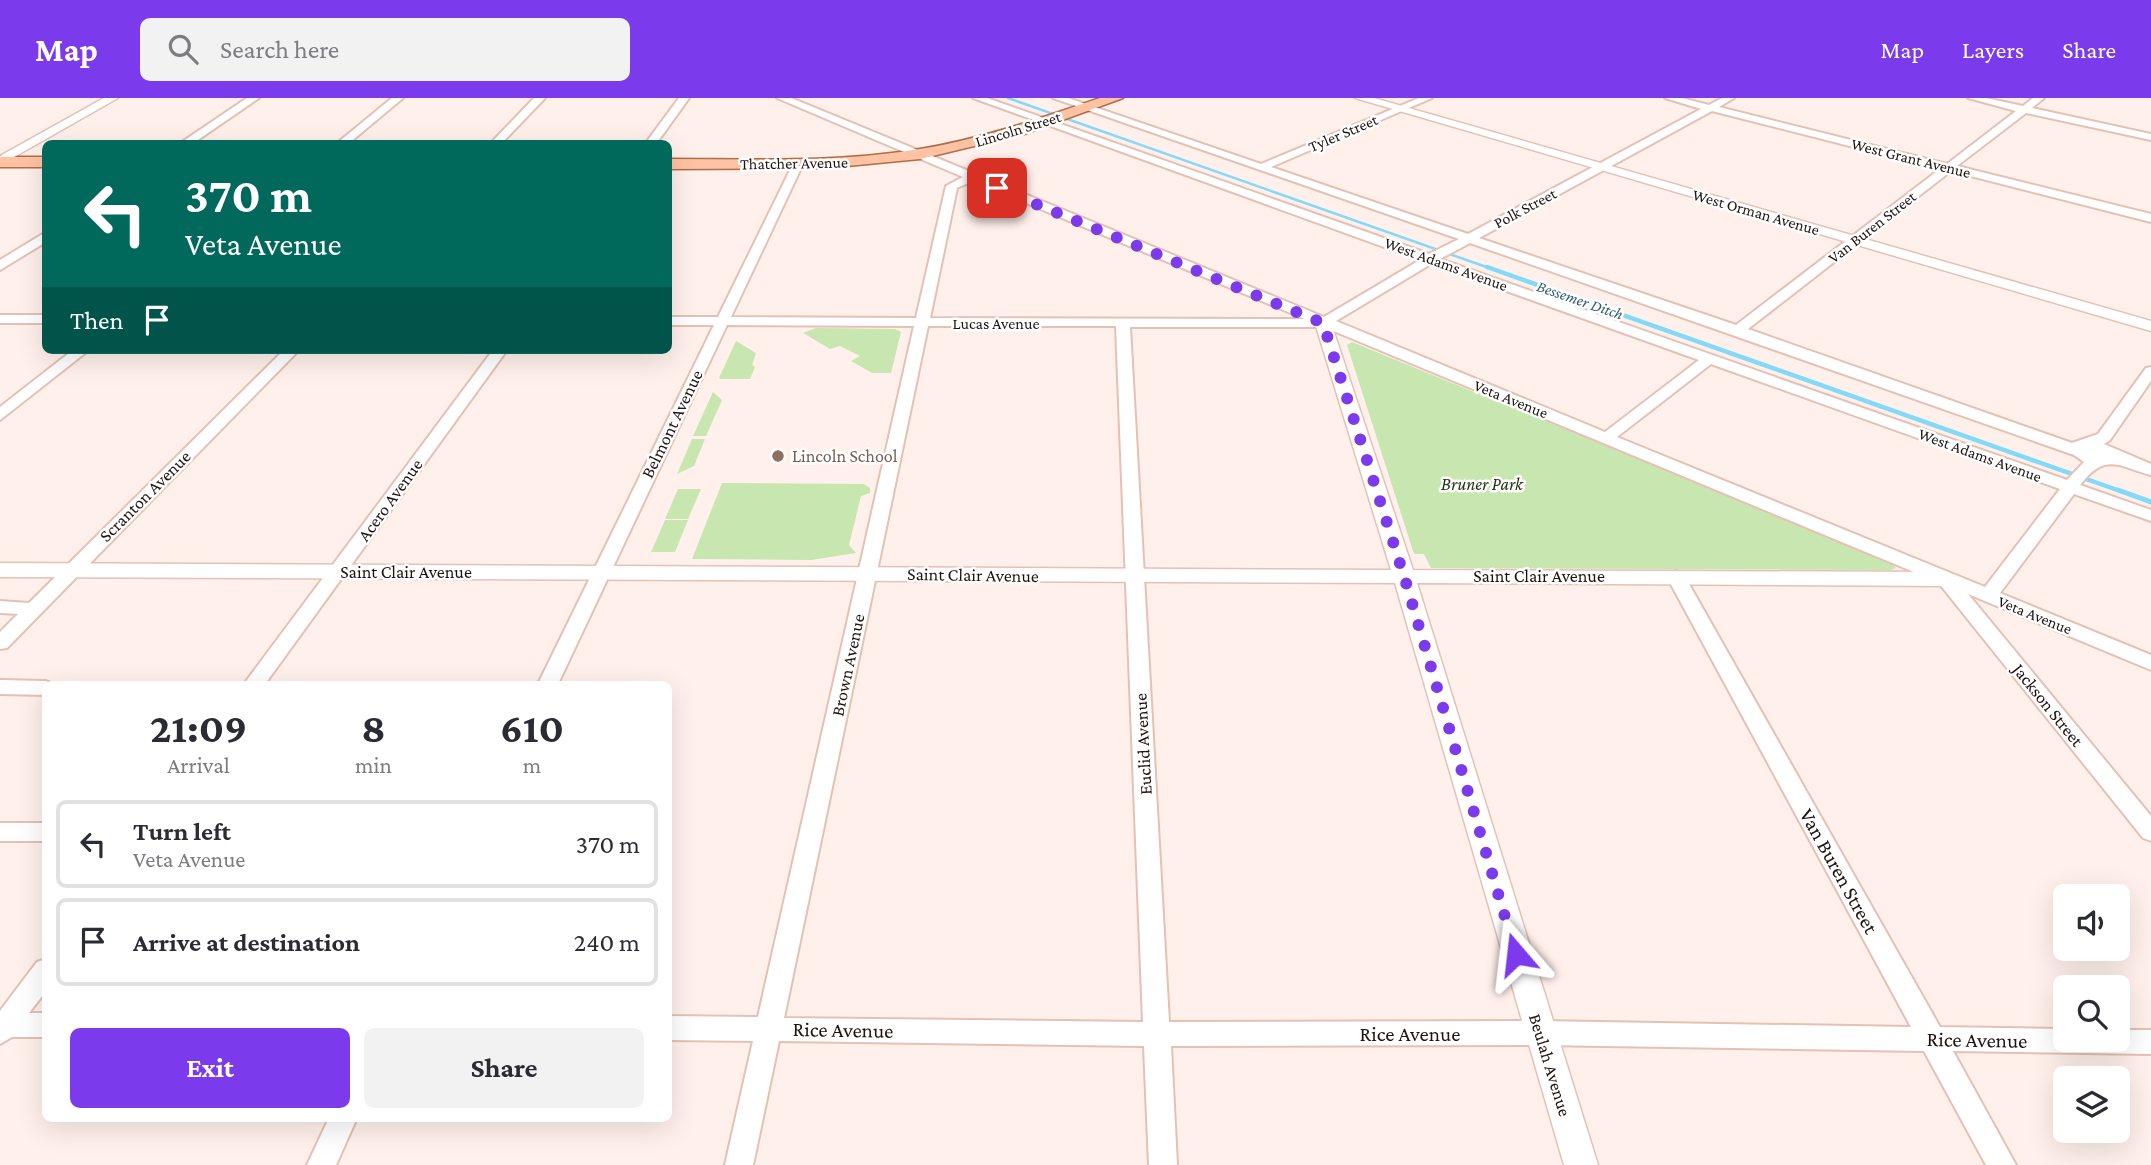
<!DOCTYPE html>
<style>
:root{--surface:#fff;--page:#f2f2f3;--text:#2b2b33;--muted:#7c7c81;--line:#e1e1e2;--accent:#7c3aed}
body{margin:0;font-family:"Crimson Pro",serif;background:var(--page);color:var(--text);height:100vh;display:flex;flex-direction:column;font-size:26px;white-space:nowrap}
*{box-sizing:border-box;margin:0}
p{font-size:23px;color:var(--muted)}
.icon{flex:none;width:38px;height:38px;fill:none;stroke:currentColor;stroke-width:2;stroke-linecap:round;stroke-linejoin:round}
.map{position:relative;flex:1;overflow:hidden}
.panel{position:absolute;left:42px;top:583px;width:630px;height:441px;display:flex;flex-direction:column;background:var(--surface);border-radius:10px;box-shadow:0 7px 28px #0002}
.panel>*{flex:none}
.top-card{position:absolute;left:42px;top:42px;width:630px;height:214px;border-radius:10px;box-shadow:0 7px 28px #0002;background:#00695c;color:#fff;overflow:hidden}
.fabs{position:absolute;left:2053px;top:786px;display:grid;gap:14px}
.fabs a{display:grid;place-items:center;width:77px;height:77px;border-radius:10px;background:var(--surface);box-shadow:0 7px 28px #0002;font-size:35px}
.pin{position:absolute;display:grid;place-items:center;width:60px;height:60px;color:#fff;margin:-30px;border-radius:14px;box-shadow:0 4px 10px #0006}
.me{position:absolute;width:77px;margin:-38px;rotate:343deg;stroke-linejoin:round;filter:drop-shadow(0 0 5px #0008)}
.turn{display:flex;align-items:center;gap:24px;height:147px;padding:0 28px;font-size:32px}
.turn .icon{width:91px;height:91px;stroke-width:2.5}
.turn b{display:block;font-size:49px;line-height:60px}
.then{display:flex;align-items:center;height:66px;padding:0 28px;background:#0003;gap:14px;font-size:26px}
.eta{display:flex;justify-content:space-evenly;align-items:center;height:119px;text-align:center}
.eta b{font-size:42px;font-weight:700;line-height:49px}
.action{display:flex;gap:14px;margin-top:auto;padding:14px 28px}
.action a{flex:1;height:80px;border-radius:10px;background:var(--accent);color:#fff;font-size:28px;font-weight:700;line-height:80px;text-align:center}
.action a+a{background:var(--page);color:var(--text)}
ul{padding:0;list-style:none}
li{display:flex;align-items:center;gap:21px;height:88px;margin:0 14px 10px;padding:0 14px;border:4px solid var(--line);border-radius:10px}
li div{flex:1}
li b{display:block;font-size:26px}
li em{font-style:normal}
header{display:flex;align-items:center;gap:42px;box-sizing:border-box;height:98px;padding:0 35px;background:var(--accent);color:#fff}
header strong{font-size:33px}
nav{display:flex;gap:38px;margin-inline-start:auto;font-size:24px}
.search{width:490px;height:63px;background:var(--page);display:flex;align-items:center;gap:18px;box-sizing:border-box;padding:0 24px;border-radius:10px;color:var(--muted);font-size:26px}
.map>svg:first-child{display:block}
.green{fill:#c8e6b0}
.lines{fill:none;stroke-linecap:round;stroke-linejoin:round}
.stream-far2{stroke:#82d9fa;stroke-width:2.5}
.stream-far1{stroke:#82d9fa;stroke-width:4.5}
.stream{stroke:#82d9fa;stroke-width:5}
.minor-casing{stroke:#e5c1b5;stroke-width:4}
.tertiary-casing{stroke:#e5c1b5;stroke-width:3}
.primary-casing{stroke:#b16c48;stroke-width:3}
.minor{fill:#fff;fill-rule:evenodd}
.tertiary{fill:#fff;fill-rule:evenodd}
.primary{fill:#ffc3a3;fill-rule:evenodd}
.route{stroke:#7c3aed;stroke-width:12;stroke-dasharray:0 21.6}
.education-dot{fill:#8d6e63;stroke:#fff;stroke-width:2.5}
.labels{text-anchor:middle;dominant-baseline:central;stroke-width:5;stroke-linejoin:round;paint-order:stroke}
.far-street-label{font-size:16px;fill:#201410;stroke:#fff}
.far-water-label{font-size:16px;font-style:italic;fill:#2c5d6f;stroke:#fff}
.street-label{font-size:18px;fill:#201410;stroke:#fff}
.education-label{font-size:18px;fill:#785e54;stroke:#fff;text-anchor:start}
.park-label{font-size:18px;font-style:italic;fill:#233412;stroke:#fff}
.near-street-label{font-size:21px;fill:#201410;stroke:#fff}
</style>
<header>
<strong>Map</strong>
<div class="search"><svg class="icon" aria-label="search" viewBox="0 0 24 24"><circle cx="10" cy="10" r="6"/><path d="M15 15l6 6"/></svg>Search here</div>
<nav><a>Map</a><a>Layers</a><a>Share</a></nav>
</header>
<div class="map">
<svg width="2151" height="1067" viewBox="0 0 2151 1067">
<rect width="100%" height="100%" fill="#fff0eb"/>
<path class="green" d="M816 230 895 231 901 234 891 275H872L851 263 860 258 840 248 830 251 803 235Z
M736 243 756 255 752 267 755 269 750 281H721L719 280Z
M1352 244 1890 464 1896 470 1891 472 1431 470 1424 456H1414L1347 247Z
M713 294 722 302 706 338H693Z
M692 341H705L694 368 677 376Z
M722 385 864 386 870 390V395L861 398 849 447 856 455 811 462 692 461Z
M678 391H701L688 421H665Z
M665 422H688L675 454H651Z"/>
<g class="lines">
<path class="stream-far2" d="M1008 0 1492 171"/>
<path class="stream-far1" d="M1487 169 2123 394"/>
<path class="stream" d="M2118 392 2151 404"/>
<defs>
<path id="minor" d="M247 0H259L192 46H179Z
M392 0H403L348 46H336Z
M534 0H545L501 46H490Z
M679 0H689L656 46H645Z
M777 0H791L1324 219 1420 162 973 0H987L1429 156 1459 141 1053 0H1068L1261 66 1419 0H1432L1271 69 1468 136 1701 11 1665 0H1682L1709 7 1722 0H1734L1719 9 1947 66 2016 13 1968 0H1986L2023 8 2033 0H2044L2032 10 2151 36V42L2026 15 1957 68 2151 116V124L1951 73 1748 231 2072 345 2098 336 2146 270 2151 269V283L2110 342 2104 346 2151 366V377C2119 369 2106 353 2080 387L2151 412V423L2074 396 2000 495 2151 557V572L1968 496 2151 718V743L2143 740 1938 484 1324 229H1130L1169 924 1540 923 1911 929 1667 479 1676 473 1685 479 1940 929 2065 931V942H2118V932H2151V956L1953 953 2016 1067H1986L1924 953 1540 947 1171 948 1177 1067H1149L1144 948 779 943 753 1067H725L753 943 668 942V918L758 919 914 228 727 227 558 586H538L714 227H668V219H718L794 64 803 66 731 219 916 220 946 88 963 79ZM1712 13 1940 71 1736 227 1479 140ZM973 83 1305 221 930 220 957 90ZM1470 145 2074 357 2084 364 2067 382 1440 161ZM1431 166 1699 262 1605 334 1336 223ZM928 228H1116L1143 924 784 920ZM1711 266 2060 391 1985 489 1617 339Z
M46 134V144L0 172V162Z
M0 217H46V225H0Z
M73 252H89L0 322V309Z
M284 252H299L7 550 0 551V534L18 516 0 515V503L29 505Z
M493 252H507L265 586H244Z
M0 582 46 583 54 586H46V597L0 596Z
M0 725H46V743H0Z
M46 861V893L29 915H46V939H12L0 946V913L37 864Z
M329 1020H357L336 1067H307Z"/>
<path id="tertiary" d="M104 0H118L0 67V58Z
M1355 0H1374L2151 223V233Z
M1323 220 1331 225 1413 472 1945 474 1956 481 1945 488 1417 485 1598 1067H1564L1395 485 0 479V465L1391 472 1315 225Z"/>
<path id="primary" d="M1100 0H1123L1024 36 920 61 826 70 668 71V61C752 61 837 65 920 51 982 41 1041 20 1100 0Z
M0 59H46V69H0Z"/>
</defs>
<use href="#minor" class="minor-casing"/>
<use href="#tertiary" class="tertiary-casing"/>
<use href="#primary" class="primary-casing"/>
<use href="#minor" class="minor"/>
<use href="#tertiary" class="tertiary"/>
<use href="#primary" class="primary"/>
</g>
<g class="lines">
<path class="route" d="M997 90 1323 225 1404 478 1516 856"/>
</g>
<circle class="education-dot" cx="778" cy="358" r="7"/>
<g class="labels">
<g class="far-street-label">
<text transform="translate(1018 31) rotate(-17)">Lincoln Street</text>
<text transform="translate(1343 35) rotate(-23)">Tyler Street</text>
<text transform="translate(1911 60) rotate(14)">West Grant Avenue</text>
<text transform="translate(794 65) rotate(-1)">Thatcher Avenue</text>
<text transform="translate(1525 110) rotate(-28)">Polk Street</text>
<text transform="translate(1756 114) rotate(16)">West Orman Avenue</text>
<text transform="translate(1872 129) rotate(-38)">Van Buren Street</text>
<text transform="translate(1446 166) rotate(20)">West Adams Avenue</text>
<text x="996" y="225">Lucas Avenue</text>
<text transform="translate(1511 301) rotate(22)">Veta Avenue</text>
<text transform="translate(1980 357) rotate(20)">West Adams Avenue</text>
<text transform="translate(2035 517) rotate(22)">Veta Avenue</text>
</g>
<g class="far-water-label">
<text transform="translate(1580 202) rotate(19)">Bessemer Ditch</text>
</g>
<g class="street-label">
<text transform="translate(672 326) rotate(-64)">Belmont Avenue</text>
<text transform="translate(145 398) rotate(-45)">Scranton Avenue</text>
<text transform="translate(390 402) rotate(-54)">Acero Avenue</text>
<text x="406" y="474">Saint Clair Avenue</text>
<text transform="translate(973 477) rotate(1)">Saint Clair Avenue</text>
<text x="1539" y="478">Saint Clair Avenue</text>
<text transform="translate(848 567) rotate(-78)">Brown Avenue</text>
<text transform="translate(2048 607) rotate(51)">Jackson Street</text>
<text transform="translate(1143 646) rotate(-93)">Euclid Avenue</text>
<text transform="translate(1550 967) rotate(73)">Beulah Avenue</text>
</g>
<g class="education-label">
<text x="792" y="358">Lincoln School</text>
</g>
<g class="park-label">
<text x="1482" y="386">Bruner Park</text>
</g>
<g class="near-street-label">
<text transform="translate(1839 773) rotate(61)">Van Buren Street</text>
<text transform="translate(843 932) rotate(1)">Rice Avenue</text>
<text x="1410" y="936">Rice Avenue</text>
<text transform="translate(1977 942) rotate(1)">Rice Avenue</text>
</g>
</g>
</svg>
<div class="fabs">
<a><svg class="icon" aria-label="sound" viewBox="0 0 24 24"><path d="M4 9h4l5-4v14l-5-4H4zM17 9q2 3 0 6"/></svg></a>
<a><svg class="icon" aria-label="search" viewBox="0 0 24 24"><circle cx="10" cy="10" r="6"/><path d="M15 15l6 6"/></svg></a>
<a><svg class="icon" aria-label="layers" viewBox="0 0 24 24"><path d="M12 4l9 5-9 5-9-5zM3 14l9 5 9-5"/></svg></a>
</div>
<div class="pin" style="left:997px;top:90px;background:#d93025"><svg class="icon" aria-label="arrive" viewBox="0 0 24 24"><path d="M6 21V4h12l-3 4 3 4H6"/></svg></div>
<svg class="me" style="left:1516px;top:856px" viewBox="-20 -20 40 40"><path d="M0-17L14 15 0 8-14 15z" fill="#7c3aed" stroke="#fff" stroke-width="4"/></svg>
<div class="top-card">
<div class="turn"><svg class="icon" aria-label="left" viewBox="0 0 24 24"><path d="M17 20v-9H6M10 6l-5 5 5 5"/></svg><div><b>370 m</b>Veta Avenue</div></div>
<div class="then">Then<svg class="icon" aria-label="arrive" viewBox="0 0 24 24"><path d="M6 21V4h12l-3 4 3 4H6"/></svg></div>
</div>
<section class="panel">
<div class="eta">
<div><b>21:09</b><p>Arrival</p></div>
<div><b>8</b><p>min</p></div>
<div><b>610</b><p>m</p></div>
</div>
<ul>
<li><svg class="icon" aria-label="left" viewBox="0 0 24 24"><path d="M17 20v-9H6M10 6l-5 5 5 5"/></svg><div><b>Turn left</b><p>Veta Avenue</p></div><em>370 m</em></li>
<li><svg class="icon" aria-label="arrive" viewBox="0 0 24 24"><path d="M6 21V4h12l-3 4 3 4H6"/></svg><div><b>Arrive at destination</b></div><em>240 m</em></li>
</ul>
<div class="action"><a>Exit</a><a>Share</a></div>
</section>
</div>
